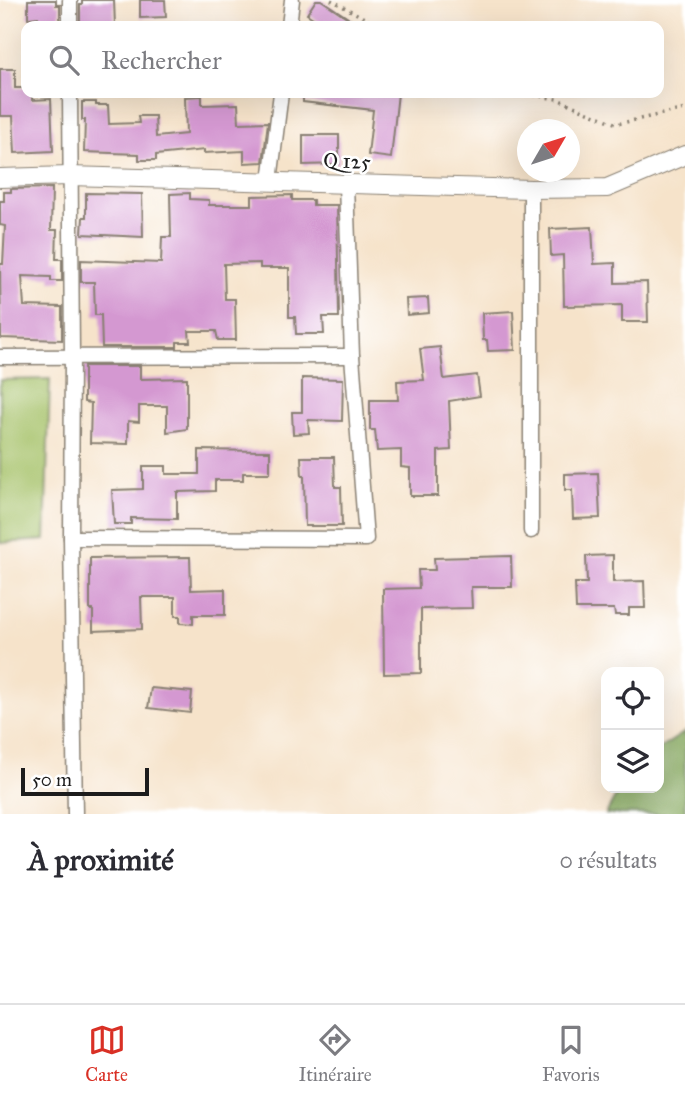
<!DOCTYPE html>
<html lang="fr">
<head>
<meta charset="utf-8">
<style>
  body { margin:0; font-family:"IM FELL Great Primer",serif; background:#f7f7f7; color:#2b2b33 }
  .controls { position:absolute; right:21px; bottom:21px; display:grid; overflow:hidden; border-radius:14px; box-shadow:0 7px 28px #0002 }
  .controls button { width:63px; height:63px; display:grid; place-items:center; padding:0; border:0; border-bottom:2px solid #e1e1e2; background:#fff; color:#2b2b33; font:35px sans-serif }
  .compass { position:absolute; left:517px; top:119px; width:63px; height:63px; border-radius:50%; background:#fff; box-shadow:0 7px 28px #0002; rotate:51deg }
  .scale { position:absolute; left:21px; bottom:18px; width:128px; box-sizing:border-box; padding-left:7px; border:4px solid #1c1c1c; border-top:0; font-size:19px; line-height:24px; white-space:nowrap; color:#1c1c1c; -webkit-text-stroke:5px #fff; paint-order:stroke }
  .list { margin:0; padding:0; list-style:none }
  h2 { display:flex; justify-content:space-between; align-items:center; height:91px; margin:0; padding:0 28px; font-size:30px }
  h2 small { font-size:23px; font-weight:400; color:#7c7c81 }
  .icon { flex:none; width:38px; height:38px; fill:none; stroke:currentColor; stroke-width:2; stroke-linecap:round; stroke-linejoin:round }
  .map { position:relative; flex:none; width:685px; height:814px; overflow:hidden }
  .search { position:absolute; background:#fff; box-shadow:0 7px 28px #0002; left:21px; right:21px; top:21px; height:77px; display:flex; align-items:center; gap:18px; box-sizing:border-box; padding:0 24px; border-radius:14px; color:#7c7c81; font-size:26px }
  .sheet { height:189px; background:#fff }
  nav { display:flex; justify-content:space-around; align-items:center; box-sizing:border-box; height:98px; border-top:2px solid #e1e1e2; background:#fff; font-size:19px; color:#7c7c81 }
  nav a { display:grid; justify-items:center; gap:4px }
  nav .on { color:#d93025 }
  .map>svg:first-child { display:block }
  .green { fill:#a5c167; stroke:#606e42; stroke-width:2 }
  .forest { fill:#84a75c; stroke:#50623c; stroke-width:2 }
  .building { fill:#d498d1 }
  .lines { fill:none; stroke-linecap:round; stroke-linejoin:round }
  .minor-casing { stroke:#898073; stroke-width:17 }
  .tertiary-casing { stroke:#898073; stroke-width:20 }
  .path { stroke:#898073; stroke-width:3.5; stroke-dasharray:2 5; stroke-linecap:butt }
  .minor { stroke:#fff; stroke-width:14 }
  .tertiary { stroke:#fff; stroke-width:18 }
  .labels { text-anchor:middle; stroke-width:5; stroke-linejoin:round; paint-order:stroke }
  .street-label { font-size:21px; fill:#1c1c1c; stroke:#fff }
</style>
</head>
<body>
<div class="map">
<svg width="685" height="814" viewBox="0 0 685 814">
  <rect width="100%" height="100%" fill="#fff"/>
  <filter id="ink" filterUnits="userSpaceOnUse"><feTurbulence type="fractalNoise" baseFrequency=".0143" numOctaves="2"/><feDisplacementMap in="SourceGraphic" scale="14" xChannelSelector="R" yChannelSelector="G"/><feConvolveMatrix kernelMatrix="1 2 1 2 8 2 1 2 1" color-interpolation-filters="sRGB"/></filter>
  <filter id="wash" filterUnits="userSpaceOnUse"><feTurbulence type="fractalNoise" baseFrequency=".00686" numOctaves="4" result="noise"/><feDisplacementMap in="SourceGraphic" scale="28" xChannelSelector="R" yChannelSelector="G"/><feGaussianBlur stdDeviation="1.57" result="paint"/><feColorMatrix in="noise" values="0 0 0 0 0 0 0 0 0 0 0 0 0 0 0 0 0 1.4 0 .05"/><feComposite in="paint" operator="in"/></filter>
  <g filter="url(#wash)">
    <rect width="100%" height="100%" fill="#f6e3ca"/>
    <!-- green -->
    <path class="green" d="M50,379L45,540L0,543V380Z"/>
    <!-- forest -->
    <path class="forest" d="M685,732V814H606L620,788H659V749Z"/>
    <g id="blocks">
      <!-- building -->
      <g class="building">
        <path d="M28,0H56V5H60V26H40L38,17L28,18Z"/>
        <path d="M82,0H114L115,26H80V5H82Z"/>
        <path d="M140,0H165L166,17L140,18Z"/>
        <path d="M316,0H321L360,26H325L307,14Z"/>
        <path d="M0,69H15V88H26V93H32V100L51,99L53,151L15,153L13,116H0Z"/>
        <path d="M303,93H398L391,158L368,155L373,110L303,102Z"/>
        <path d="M202,96V105L238,104L239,123L268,122L263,162L244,163V151L204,153V150L156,155V160H139V154L84,152L85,120H82V102H96V105H108L109,124L139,123L138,116H155L156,137L186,134L185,97Z"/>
        <path d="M303,135H339V164L303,165Z"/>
        <path d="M52,188L51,230H57L56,259H62V281H51V277L22,276L24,306L62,307V340L1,338L0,264H3L5,226L0,225V201H4V192H11V189Z"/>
        <path d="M86,193L142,194L143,237L82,234L83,217H86Z"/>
        <path d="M190,193V199L209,200V205H252V196L292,195V200H313V205H337L339,317H323L324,334H296L295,317H289V268H260V263L224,264L225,299H235L236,340H218L216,331H189L190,342H177V347H102L101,315H95L94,282H81V260L161,263L162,237H171L170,194Z"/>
        <path d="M592,227L594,264L615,263V283L647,282L648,322H622V305L564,306L563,255L551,256L550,229Z"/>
        <path d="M428,298L429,313L407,315L406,299Z"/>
        <path d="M513,311L515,350L488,351L487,340H483L482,313Z"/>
        <path d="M440,347L444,379L477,375L480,396L449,401L451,450L438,451V496H410V468L401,467V450L377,451L375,430H370V400H398L397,381L424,380L420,349Z"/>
        <path d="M84,366H140V379L187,378V429L167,432V406H139V422L128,421V444L90,443L91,403L84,402Z"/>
        <path d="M302,378L343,379L342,421L308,420L309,433L293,434L292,412H302Z"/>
        <path d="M199,450L270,451V473H243V480H215V491L177,492V519L131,518V524H114L112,490L143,489V466H166V474H199Z"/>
        <path d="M301,457H334L335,487H341L342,526H305L304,476H302Z"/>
        <path d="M598,473L600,518L573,519L572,490H565V474Z"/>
        <path d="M613,555V582L644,581L645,608H629V615H615L614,609H576L575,583H587L586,556Z"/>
        <path d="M511,556L512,587H471L472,608L421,609V673L384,674L383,589L419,588L418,570H435L434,558Z"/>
        <path d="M190,557L191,590L225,589V615H193V624L180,623V616H175V597H141L142,629L93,631V610H90V558Z"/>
        <path d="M151,688L192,692L190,713L148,708Z"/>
      </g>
    </g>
  </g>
  <g filter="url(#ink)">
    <use href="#blocks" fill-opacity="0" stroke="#898073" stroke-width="2"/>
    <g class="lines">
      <!-- minor casing -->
      <g class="minor-casing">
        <g id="minor">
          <path d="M70,26V0"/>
          <path d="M289,26L292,0"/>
          <path d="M70,93L72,355L71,538L75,814"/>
          <path d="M270,181L281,93"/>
          <path d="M531,189V531"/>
          <path d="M0,357L352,356"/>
          <path d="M71,538L366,539L352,356L346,184"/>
        </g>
      </g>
      <!-- tertiary casing -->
      <g class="tertiary-casing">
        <path id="tertiary" d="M0,178L69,176L531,189L607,188L685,155"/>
      </g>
      <!-- path -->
      <g class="path">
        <path d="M331,0L379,26"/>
        <path d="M520,93L557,99L617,124L685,109"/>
      </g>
      <!-- minor -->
      <use href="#minor" class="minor"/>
      <!-- tertiary -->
      <use href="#tertiary" class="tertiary"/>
    </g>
  </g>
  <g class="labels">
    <!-- street labels -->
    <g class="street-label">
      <text transform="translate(347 161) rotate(2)" y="7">Q 125</text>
    </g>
  </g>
</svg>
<div class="controls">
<button><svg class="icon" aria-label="locate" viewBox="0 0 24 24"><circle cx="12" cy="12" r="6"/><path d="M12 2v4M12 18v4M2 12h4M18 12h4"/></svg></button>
<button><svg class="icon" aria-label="layers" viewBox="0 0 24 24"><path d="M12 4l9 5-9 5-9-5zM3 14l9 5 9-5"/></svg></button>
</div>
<svg class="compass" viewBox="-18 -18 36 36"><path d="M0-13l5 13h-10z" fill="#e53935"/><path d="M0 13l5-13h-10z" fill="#7c7c81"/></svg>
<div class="scale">50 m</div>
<div class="search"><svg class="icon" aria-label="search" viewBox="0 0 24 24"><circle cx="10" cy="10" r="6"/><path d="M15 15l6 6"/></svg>Rechercher</div>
</div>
<section class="sheet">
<h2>À proximité<small>0 résultats</small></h2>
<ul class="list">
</ul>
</section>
<nav>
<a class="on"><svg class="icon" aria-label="map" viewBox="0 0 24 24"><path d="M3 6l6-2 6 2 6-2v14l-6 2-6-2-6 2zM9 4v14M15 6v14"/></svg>Carte</a>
<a><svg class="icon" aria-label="directions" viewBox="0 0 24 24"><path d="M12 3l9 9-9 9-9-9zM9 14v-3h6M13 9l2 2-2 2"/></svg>Itinéraire</a>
<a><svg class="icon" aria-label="saved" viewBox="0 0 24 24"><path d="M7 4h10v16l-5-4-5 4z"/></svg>Favoris</a>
</nav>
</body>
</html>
